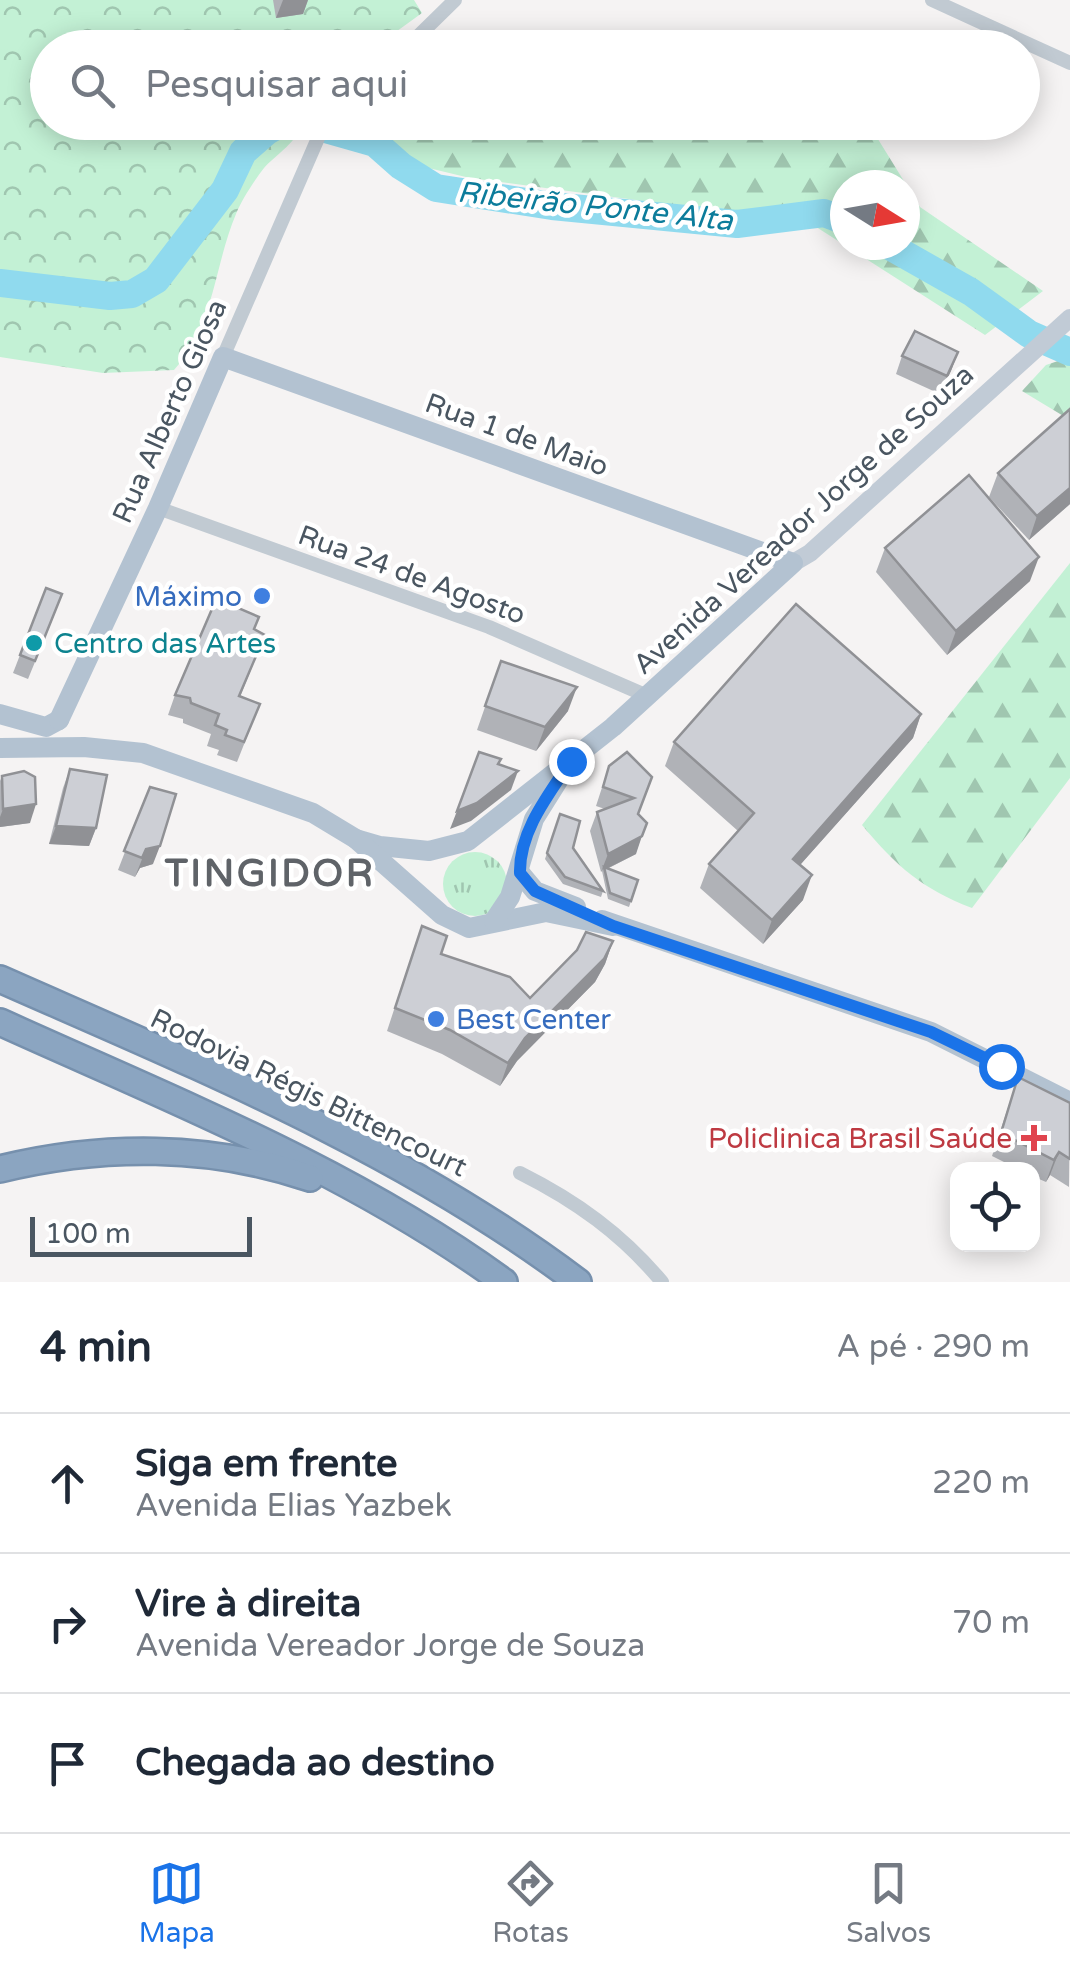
<!DOCTYPE html>
<html lang="pt">
<head>
<meta charset="utf-8">
<style>
  body { margin:0; font-family:"Varela Round",sans-serif; background:#f6f6f7; color:#1f2937 }
  .controls { position:absolute; right:30px; bottom:30px; display:grid; overflow:hidden; border-radius:20px; box-shadow:0 5px 25px #0003 }
  .controls button { width:90px; height:90px; display:grid; place-items:center; padding:0; border:0; border-bottom:2px solid #e0e1e3; background:#fff; color:#1f2937; font:50px sans-serif }
  .compass { position:absolute; left:830px; top:170px; width:90px; height:90px; border-radius:50%; background:#fff; box-shadow:0 5px 25px #0003; rotate:101deg }
  .scale { position:absolute; left:30px; bottom:25px; width:222px; box-sizing:border-box; padding-left:10px; border:5px solid #4a5661; border-top:0; font-size:28px; line-height:35px; white-space:nowrap; color:#4a5661; -webkit-text-stroke:8px #fff; paint-order:stroke }
  .stop { position:absolute; width:30px; height:30px; margin:-22px; border:8px solid #1a73e8; border-radius:50%; background:#fff }
  .stop.end { background:#1a73e8; border-color:#fff; box-shadow:0 2px 10px #0008 }
  .list { margin:0; padding:0; list-style:none }
  h2 { display:flex; justify-content:space-between; align-items:center; height:130px; margin:0; padding:0 40px; font-size:42px }
  h2 small { font-size:32px; font-weight:400; color:#747a83 }
  .list li { display:grid; grid-template-columns:65px 1fr auto; gap:30px; align-items:center; box-sizing:border-box; height:140px; padding:0 40px; border-top:2px solid #e0e1e3 }
  .list b { display:block; font-size:38px; white-space:nowrap }
  .list p { margin:0; font-size:32px; white-space:nowrap; color:#747a83 }
  .list em { font-size:32px; font-style:normal; color:#747a83 }
  .icon { flex:none; width:55px; height:55px; fill:none; stroke:currentColor; stroke-width:2; stroke-linecap:round; stroke-linejoin:round }
  .map { position:relative; flex:none; width:1070px; height:1282px; overflow:hidden }
  .search { position:absolute; background:#fff; box-shadow:0 5px 25px #0003; left:30px; right:30px; top:30px; height:110px; display:flex; align-items:center; gap:25px; box-sizing:border-box; padding:0 35px; border-radius:55px; color:#747a83; font-size:38px }
  .sheet { height:550px; background:#fff }
  nav { display:flex; justify-content:space-around; align-items:center; box-sizing:border-box; height:140px; border-top:2px solid #e0e1e3; background:#fff; font-size:28px; color:#747a83 }
  nav a { display:grid; justify-items:center; gap:5px }
  nav .on { color:#1a73e8 }
  .map>svg:first-child { display:block }
  .grass { fill:url(#grass-tufts) }
  .forest { fill:url(#forest-firs); fill-rule:evenodd }
  .park { fill:url(#park-crowns) }
  .pitch { fill:#c3f1d5 }
  .lines { fill:none; stroke-linecap:round; stroke-linejoin:round }
  .river { stroke:#90daee; stroke-width:28 }
  .motorway-casing { stroke:#7690ad; stroke-width:30 }
  .minor { stroke:#c1cad2; stroke-width:14 }
  .secondary { stroke:#c1cbd6; stroke-width:18 }
  .primary { stroke:#b3c2d1; stroke-width:20 }
  .motorway { stroke:#8ba5c1; stroke-width:25 }
  .wall { fill:#b0b2b7 }
  .shaded-wall { fill:#909195 }
  .building { fill:#cdcfd5; stroke:#909195; stroke-width:2.5 }
  .route { stroke:#1a73e8; stroke-width:12 }
  .shop-dot { fill:#3f7fe0; stroke:#fff; stroke-width:4 }
  .culture-dot { fill:#0f9aa8; stroke:#fff; stroke-width:4 }
  .health-dot { fill:#e0444e; stroke:#fff; stroke-width:4 }
  .labels { text-anchor:middle; stroke-width:9; stroke-linejoin:round; paint-order:stroke }
  .street-label { font-size:28px; fill:#4a5661; stroke:#fff }
  .shop-label { font-size:28px; fill:#366cbe; stroke:#fff; text-anchor:end }
  .culture-label { font-size:28px; fill:#0d838f; stroke:#fff; text-anchor:start }
  .health-label { font-size:28px; fill:#be3a42; stroke:#fff; text-anchor:end }
  .water-label { font-size:30px; font-style:italic; fill:#0c7c9b; stroke:#fff }
  .district-label { font-size:38px; font-weight:bold; letter-spacing:2.5px; fill:#5f6368; stroke:#fff }
</style>
</head>
<body>
<div class="map">
<svg width="1070" height="1282" viewBox="0 0 1070 1282">
  <defs>
    <pattern id="grass-tufts" width="24" height="20" patternUnits="userSpaceOnUse" patternTransform="scale(2.5)"><rect width="24" height="20" fill="#c3f1d5"/><path d="M3 7l-1-3M5 7V3M7 7l1-3M15 17l-1-3M17 17v-4M19 17l1-3" fill="none" stroke="#a0c6b0"/></pattern>
    <pattern id="forest-firs" width="22" height="20" patternUnits="userSpaceOnUse" patternTransform="scale(2.5)"><rect width="22" height="20" fill="#c3f1d5"/><path d="M5 1l3.5 6h-7zM16 11l3.5 6h-7z" fill="#a0c6b0"/></pattern>
    <pattern id="park-crowns" width="20" height="18" patternUnits="userSpaceOnUse" patternTransform="scale(2.5)"><rect width="20" height="18" fill="#c3f1d5"/><path d="M2 6a3 3 0 1 1 6 0M12 15a3 3 0 1 1 6 0" fill="none" stroke="#a0c6b0"/></pattern>
  </defs>
  <rect width="100%" height="100%" fill="#f5f3f3"/>
  <!-- grass -->
  <circle class="grass" cx="475" cy="884" r="32"/>
  <!-- forest -->
  <g class="forest">
    <path d="M393,123H868L920,207L1043,291L985,335L810,223L470,178L416,165L387,138ZM905,185V245H845V185Z"/>
    <path d="M1070,357V420L1022,391L1046,365Z"/>
    <path d="M1070,563V778L972,908C922,889 896,866 862,825Z"/>
  </g>
  <!-- park -->
  <path class="park" d="M0,0H414L422,13L375,47L48,48V122L303,123C295,144 279,152 264,168C254,181 242,199 236,214C214,266 214,327 174,370L103,373L0,357Z"/>
  <!-- pitch -->
  <path class="pitch" d="M0,16H20L23,49L0,50Z"/>
  <g class="lines">
    <!-- river -->
    <g class="river">
      <path d="M301,122L375,143L401,166L436,188L552,206L737,224L824,213L845,221"/>
      <path d="M888,245L971,292L1029,334L1070,352"/>
      <path d="M0,283L110,296L132,294L156,280L225,190L243,152L267,131L283,122"/>
    </g>
    <!-- motorway casing -->
    <g class="motorway-casing">
      <g id="motorway">
        <path d="M0,979C199,1067 403,1150 578,1282"/>
        <path d="M0,1022C172,1100 350,1170 504,1282"/>
        <path d="M0,1169C102,1144 210,1144 310,1178"/>
      </g>
    </g>
    <!-- minor -->
    <g class="minor">
      <path d="M932,0L1070,63"/>
      <path d="M406,48L455,0"/>
      <path d="M223,357L325,122"/>
      <path d="M158,508L489,627L645,695"/>
      <path d="M520,1173C576,1201 622,1234 662,1282"/>
    </g>
    <!-- secondary -->
    <path class="secondary" d="M793,563L810,553L1070,318"/>
    <!-- primary -->
    <g class="primary">
      <path d="M0,714L46,727L59,720"/>
      <path d="M59,720L158,508L223,357L793,563L613,727L468,841L429,851L380,846L356,839"/>
      <path d="M0,748L84,747L143,753L313,813L356,839L442,915L469,928L546,912L613,926"/>
      <path d="M520,873L535,891L576,907"/>
      <path d="M602,920L931,1032L1070,1102"/>
      <path d="M494,921L510,897L534,819L561,776"/>
    </g>
    <!-- motorway -->
    <use href="#motorway" class="motorway"/>
  </g>
  <!-- wall -->
  <g class="wall">
    <path d="M273,0H308L303,14L276,18Z"/>
    <path d="M958,352L940,394L896,374L902,356Z"/>
    <path d="M1070,409V504L1029,540L989,497L998,473Z"/>
    <path d="M885,548L1030,581L947,655L876,572Z"/>
    <path d="M55,613L28,679L13,673L20,655Z"/>
    <path d="M254,629L265,635L240,697L260,704L237,762L217,755L219,750L207,746L211,734L183,723V719L168,715L175,695Z"/>
    <path d="M501,661L568,711L536,751L477,730Z"/>
    <path d="M921,714L913,738L800,865L803,900L763,944L700,888L709,864L738,831L665,766L674,742Z"/>
    <path d="M627,752L638,814L636,854L607,869L638,880L629,907L608,899L602,871L601,872L590,831L597,812L605,809L596,806L609,766Z"/>
    <path d="M70,769L96,828L89,846L49,844L63,788Z"/>
    <path d="M2,776L30,823L0,827V781Z"/>
    <path d="M150,787L153,864L140,868L135,877L118,870Z"/>
    <path d="M560,814L573,848L603,891L601,897L563,884L545,859Z"/>
    <path d="M613,941L605,964L595,982L517,1061L500,1086L442,1054L387,1031L414,949L441,954L530,998Z"/>
    <path d="M1018,1077L1070,1103L1069,1187L1050,1175L1046,1182L1032,1176V1170H1020L992,1156Z"/>
  </g>
  <!-- shaded-wall -->
  <g class="shaded-wall">
    <path d="M283,0H308L303,14L276,18Z"/>
    <path d="M958,352L951,371L940,394L947,376Z"/>
    <path d="M1070,488V504L1029,540L1037,516Z"/>
    <path d="M1039,557L1030,581L947,655L956,631Z"/>
    <path d="M577,687L568,711L536,751L545,727Z"/>
    <path d="M921,714L913,738L784,883L793,859Z"/>
    <path d="M518,771L511,790L471,821L450,829L457,811Z"/>
    <path d="M36,804L30,823L0,827V817L3,809Z"/>
    <path d="M56,826L96,828L89,846L49,844Z"/>
    <path d="M642,836L636,854L604,870V867L601,872L608,854Z"/>
    <path d="M160,846L153,864L140,868L135,877L146,849Z"/>
    <path d="M812,875L803,900L763,944L772,920Z"/>
    <path d="M613,941L605,964L595,982L517,1061L500,1086L508,1063L525,1038Z"/>
    <path d="M1059,1152L1050,1175L1046,1182L1054,1160Z"/>
  </g>
  <!-- building -->
  <g class="building">
    <path d="M915,331L958,352L947,376L902,356Z"/>
    <path d="M1070,409V488L1037,516L998,473Z"/>
    <path d="M969,475L1039,557L956,631L885,548Z"/>
    <path d="M46,588L62,594L35,661L20,655Z"/>
    <path d="M218,595L231,605L259,617L254,629L265,635L239,696L260,704L244,742L225,735L227,730L215,725L219,714L191,703L190,698L175,695Z"/>
    <path d="M796,604L921,714L793,859L812,875L772,920L709,864L754,813L674,742Z"/>
    <path d="M501,661L577,687L545,727L485,706Z"/>
    <path d="M479,752L501,759L498,764L518,771L477,803L457,811Z"/>
    <path d="M627,752L652,777L638,814L647,823L642,836L608,854L597,812L634,798L603,787L609,766Z"/>
    <path d="M70,769L107,775L96,828L56,826Z"/>
    <path d="M24,771L35,777L36,804L3,809L2,776Z"/>
    <path d="M150,787L176,794L160,846L146,849L142,858L124,851Z"/>
    <path d="M560,814L580,821L573,848L603,891L565,877L547,853Z"/>
    <path d="M604,867L638,880L631,901L610,893Z"/>
    <path d="M422,926L447,936L441,954L510,977L530,998L577,950L586,932L613,941L604,959L525,1038L508,1063L450,1030L395,1008Z"/>
    <path d="M1018,1077L1070,1103V1159L1059,1152L1054,1160L1001,1133Z"/>
  </g>
  <g class="lines">
    <!-- route -->
    <path class="route" d="M571,761C549,794 519,831 520,873L535,891L613,926L931,1032L1001,1066"/>
  </g>
  <!-- markers -->
  <g class="shop-dot">
    <circle cx="262" cy="596" r="10"/>
    <circle cx="436" cy="1019" r="10"/>
  </g>
  <circle class="culture-dot" cx="34" cy="643" r="10"/>
  <path class="health-dot" d="M1029 1123h10v10h10v10h-10v10h-10v-10h-10v-10h10z"/>
  <g class="labels">
    <!-- street labels -->
    <g class="street-label">
      <text transform="translate(169 411) rotate(-66)" y="10">Rua Alberto Giosa</text>
      <text transform="translate(517 434) rotate(20)" y="10">Rua 1 de Maio</text>
      <text transform="translate(803 519) rotate(-42)" y="10">Avenida Vereador Jorge de Souza</text>
      <text transform="translate(412 574) rotate(20)" y="10">Rua 24 de Agosto</text>
      <text transform="translate(309 1092) rotate(26)" y="10">Rodovia Régis Bittencourt</text>
    </g>
    <!-- shop labels -->
    <g class="shop-label">
      <text x="242" y="606">Máximo</text>
      <text x="456" y="1029" text-anchor="start">Best Center</text>
    </g>
    <!-- culture labels -->
    <g class="culture-label">
      <text x="54" y="653">Centro das Artes</text>
    </g>
    <!-- health labels -->
    <g class="health-label">
      <text x="1012" y="1148">Policlinica Brasil Saúde</text>
    </g>
    <!-- water labels -->
    <g class="water-label">
      <text transform="translate(595 206) rotate(6)" y="10">Ribeirão Ponte Alta</text>
    </g>
    <!-- district labels -->
    <g class="district-label">
      <text x="270" y="886">TINGIDOR</text>
    </g>
  </g>
</svg>
<div class="controls">
<button><svg class="icon" aria-label="locate" viewBox="0 0 24 24"><circle cx="12" cy="12" r="6"/><path d="M12 2v4M12 18v4M2 12h4M18 12h4"/></svg></button>
</div>
<svg class="compass" viewBox="-18 -18 36 36"><path d="M0-13l5 13h-10z" fill="#e53935"/><path d="M0 13l5-13h-10z" fill="#747a83"/></svg>
<div class="scale">100 m</div>
<div class="stop" style="left:1001px;top:1066px"></div>
<div class="stop end" style="left:571px;top:761px"></div>
<div class="search"><svg class="icon" aria-label="search" viewBox="0 0 24 24"><circle cx="10" cy="10" r="6"/><path d="M15 15l6 6"/></svg>Pesquisar aqui</div>
</div>
<section class="sheet">
<h2>4 min<small>A pé · 290 m</small></h2>
<ul class="list">
<li><svg class="icon" aria-label="ahead" viewBox="0 0 24 24"><path d="M12 20V5M6 11l6-6 6 6"/></svg><div><b>Siga em frente</b><p>Avenida Elias Yazbek</p></div><em>220 m</em></li>
<li><svg class="icon" aria-label="right" viewBox="0 0 24 24"><path d="M7 20v-9h11M14 6l5 5-5 5"/></svg><div><b>Vire à direita</b><p>Avenida Vereador Jorge de Souza</p></div><em>70 m</em></li>
<li><svg class="icon" aria-label="arrive" viewBox="0 0 24 24"><path d="M6 21V4h12l-3 4 3 4H6"/></svg><div><b>Chegada ao destino</b></div></li>
</ul>
</section>
<nav>
<a class="on"><svg class="icon" aria-label="map" viewBox="0 0 24 24"><path d="M3 6l6-2 6 2 6-2v14l-6 2-6-2-6 2zM9 4v14M15 6v14"/></svg>Mapa</a>
<a><svg class="icon" aria-label="directions" viewBox="0 0 24 24"><path d="M12 3l9 9-9 9-9-9zM9 14v-3h6M13 9l2 2-2 2"/></svg>Rotas</a>
<a><svg class="icon" aria-label="saved" viewBox="0 0 24 24"><path d="M7 4h10v16l-5-4-5 4z"/></svg>Salvos</a>
</nav>
</body>
</html>
